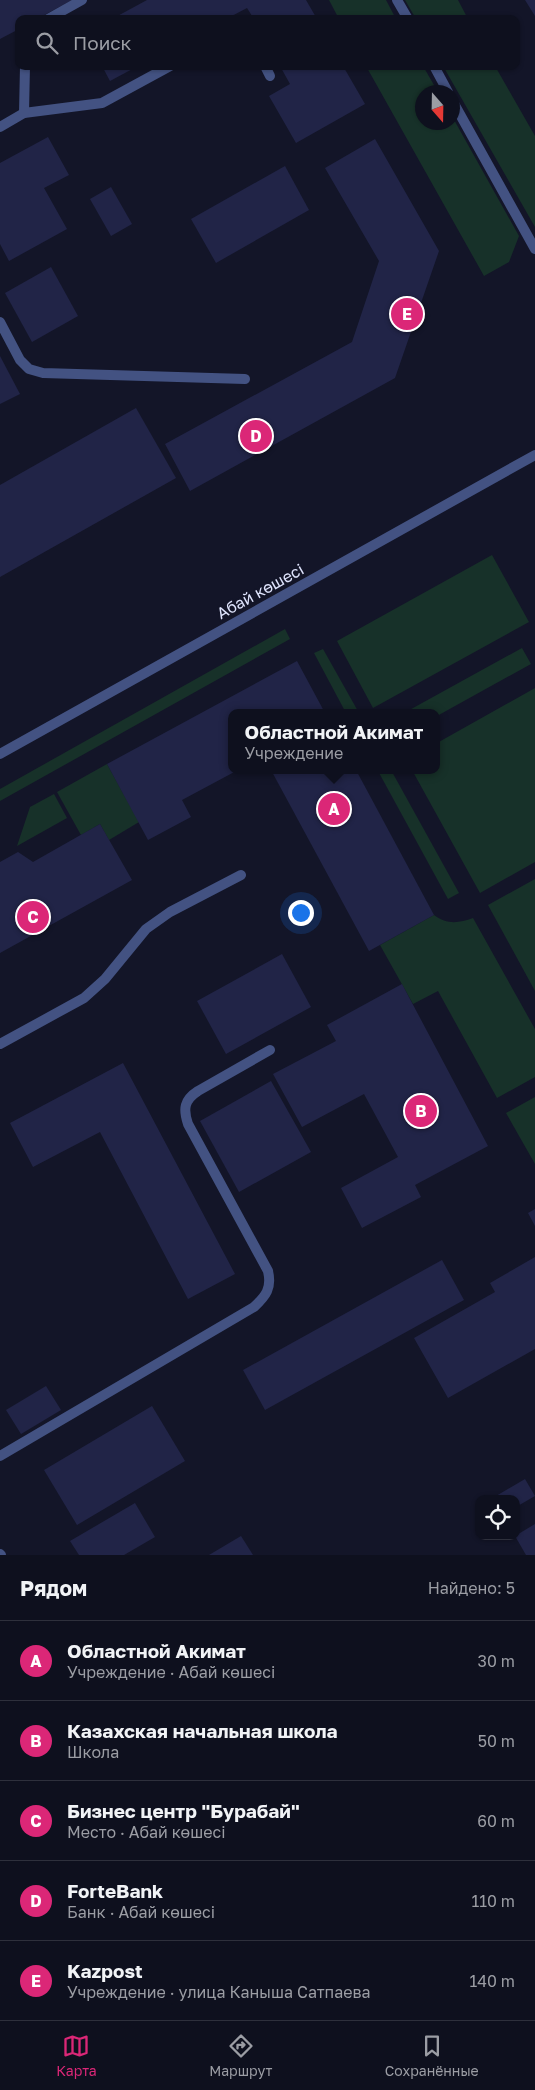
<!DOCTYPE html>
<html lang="ru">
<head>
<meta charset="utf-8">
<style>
  body { margin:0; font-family:"Golos Text",sans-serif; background:#1c1e2b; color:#f1f3f6 }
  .controls { position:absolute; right:15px; bottom:15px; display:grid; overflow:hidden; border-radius:10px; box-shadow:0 1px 4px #0004 }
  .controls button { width:45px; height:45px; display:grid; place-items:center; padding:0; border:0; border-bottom:1px solid #2e303c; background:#0e101e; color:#f1f3f6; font:25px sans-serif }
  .compass { position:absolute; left:415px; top:85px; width:45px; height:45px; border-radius:50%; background:#0e101e; box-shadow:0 1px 4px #0004; rotate:160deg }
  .you { position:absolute; left:300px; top:912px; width:18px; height:18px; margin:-12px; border:4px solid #fff; border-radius:50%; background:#1a73e8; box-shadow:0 0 0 8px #1a73e833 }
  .badge { display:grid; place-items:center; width:32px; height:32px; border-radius:50%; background:#db2777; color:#fff; font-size:16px; font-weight:700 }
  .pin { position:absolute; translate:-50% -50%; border:2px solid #fff; box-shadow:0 1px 5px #0006 }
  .popup { position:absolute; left:228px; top:709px; width:212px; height:65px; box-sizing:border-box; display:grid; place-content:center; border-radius:10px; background:#0e101e; filter:drop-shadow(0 1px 4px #0005); font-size:16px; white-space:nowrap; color:#9b9da4 }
  .popup b { font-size:19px; color:#f1f3f6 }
  .popup::after { content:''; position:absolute; left:50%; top:100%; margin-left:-10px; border:10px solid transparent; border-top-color:#0e101e }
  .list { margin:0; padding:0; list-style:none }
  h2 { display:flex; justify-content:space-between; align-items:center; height:65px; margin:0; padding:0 20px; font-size:21px }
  h2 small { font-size:16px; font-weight:400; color:#9b9da4 }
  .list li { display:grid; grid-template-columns:32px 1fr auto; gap:15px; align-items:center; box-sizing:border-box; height:80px; padding:0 20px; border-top:1px solid #2e303c }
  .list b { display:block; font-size:19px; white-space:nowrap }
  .list p { margin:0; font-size:16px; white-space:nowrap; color:#9b9da4 }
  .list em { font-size:16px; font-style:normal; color:#9b9da4 }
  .icon { flex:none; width:28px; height:28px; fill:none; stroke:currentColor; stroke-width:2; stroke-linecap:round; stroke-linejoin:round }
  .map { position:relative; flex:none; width:535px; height:1555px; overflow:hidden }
  .search { position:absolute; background:#0e101e; box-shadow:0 1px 4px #0004; left:15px; right:15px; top:15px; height:55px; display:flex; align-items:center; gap:12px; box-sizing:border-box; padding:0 18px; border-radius:10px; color:#9b9da4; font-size:19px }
  .sheet { height:465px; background:#0e101e }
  nav { display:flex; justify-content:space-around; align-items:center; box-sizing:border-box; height:70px; border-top:1px solid #2e303c; background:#0e101e; font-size:14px; color:#9b9da4 }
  nav a { display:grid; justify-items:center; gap:2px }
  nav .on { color:#db2777 }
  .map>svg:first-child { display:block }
  .green { fill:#173129 }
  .building { fill:#212447 }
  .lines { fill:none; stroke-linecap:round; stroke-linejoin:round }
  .service { stroke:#435282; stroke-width:10 }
  .pedestrian { stroke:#435282; stroke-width:10 }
  .minor { stroke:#435282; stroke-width:10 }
  .tertiary { stroke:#435282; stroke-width:10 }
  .labels { text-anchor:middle; stroke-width:4; stroke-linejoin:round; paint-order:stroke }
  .street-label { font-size:16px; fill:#dee3fc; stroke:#131528 }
</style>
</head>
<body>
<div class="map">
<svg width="535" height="1555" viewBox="0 0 535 1555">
  <rect width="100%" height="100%" fill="#131528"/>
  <!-- green -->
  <g class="green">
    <path d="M329,0H386L396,19H339Z"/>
    <path d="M405,0H458L468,19H416Z"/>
    <path d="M366,66H423L438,92H422V122H452L453,118L519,236L509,262L484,276Z"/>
    <path d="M443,66H495L535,136V227Z"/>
    <path d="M492,555L529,622L373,708L337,641Z"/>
    <path d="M285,629L290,639L0,801V789Z"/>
    <path d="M522,648L531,664L437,716L436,713H404Z"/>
    <path d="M323,649L359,713H346L314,653Z"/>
    <path d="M535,688V862L480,893L412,770H436L437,743Z"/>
    <path d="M107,764L139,822L109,840L100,824L81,835L57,792Z"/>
    <path d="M391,770L459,893L448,899L378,771Z"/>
    <path d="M54,794L67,818L17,846L30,807Z"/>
    <path d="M535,879V991L488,905Z"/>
    <path d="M434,915C447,925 459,923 473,918L535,1029V1077L497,1098L438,991L413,1004L380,945Z"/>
    <path d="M535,1097V1164L506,1113Z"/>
  </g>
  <!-- building -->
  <g class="building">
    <path d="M0,0H72L37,19H19V29L0,39Z"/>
    <path d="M147,0H306L317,19H254L247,8L226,19H112Z"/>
    <path d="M525,0H535V16Z"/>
    <path d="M102,66H138L110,81Z"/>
    <path d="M280,66H343L365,104L296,143L269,96L290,84Z"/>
    <path d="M48,137L69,175L44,188L67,229L9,261L0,244V163Z"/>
    <path d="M375,139L439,251L395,378L190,491L165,444L352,342L379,261L325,168Z"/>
    <path d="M285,166L309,210L216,263L191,219Z"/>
    <path d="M111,187L132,224L111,236L90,199Z"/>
    <path d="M51,267L78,316L32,342L5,293Z"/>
    <path d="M0,356L20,394L0,404Z"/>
    <path d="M136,408L176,478L0,577V485Z"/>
    <path d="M297,661L325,713H232V770H238L182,800L191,817L148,840L107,764Z"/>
    <path d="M271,770H356L434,915L369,951Z"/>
    <path d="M100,824L132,880L0,953V862L18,852L33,862Z"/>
    <path d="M282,954L311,1007L226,1054L197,1001Z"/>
    <path d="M402,984L488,1146L415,1185L421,1197L362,1228L341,1188L398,1157L364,1094L302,1127L273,1074L336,1041L327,1025Z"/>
    <path d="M123,1063L235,1274L188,1299L100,1132L33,1167L10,1123Z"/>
    <path d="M271,1081L311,1152L239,1192L200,1121Z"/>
    <path d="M535,1209V1226L528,1213Z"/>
    <path d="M535,1257V1349L448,1398L414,1338L495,1292L490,1283Z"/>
    <path d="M442,1260L464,1300L265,1410L243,1370Z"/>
    <path d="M46,1386L61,1410L21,1434L6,1410Z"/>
    <path d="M152,1406L185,1461L77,1525L44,1470Z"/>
    <path d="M525,1479L535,1496L516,1507V1499H491Z"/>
    <path d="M135,1503L155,1537L124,1555H79L70,1541Z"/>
    <path d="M535,1524V1555H526L515,1536Z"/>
    <path d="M241,1536L253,1555H209Z"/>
  </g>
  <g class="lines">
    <!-- service -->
    <g class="service">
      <path d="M265,66L270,76"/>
      <path d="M24,113L102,103L170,66"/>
      <path d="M0,322L20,360L29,369L43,373L245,379"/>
      <path d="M0,1044L84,998L105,979L146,929L170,912L241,875"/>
      <path d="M0,1456L254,1307C266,1296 272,1288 268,1271L188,1124C183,1109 184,1100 198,1091L270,1050"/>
    </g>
    <!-- pedestrian -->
    <g class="pedestrian">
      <path d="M397,0L408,19"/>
      <path d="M434,66L448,92"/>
      <path d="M452,100L535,249"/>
    </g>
    <!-- minor -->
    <g class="minor">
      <path d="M48,19L82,0"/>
      <path d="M0,127L24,113L25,66"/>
      <path d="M0,1554L1,1555"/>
    </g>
    <!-- tertiary -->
    <path class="tertiary" d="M0,754L535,455"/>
  </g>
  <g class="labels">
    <!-- street labels -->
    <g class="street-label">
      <text transform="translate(260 591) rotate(-29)" y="6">Абай көшесі</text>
    </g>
  </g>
</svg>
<div class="controls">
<button><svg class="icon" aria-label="locate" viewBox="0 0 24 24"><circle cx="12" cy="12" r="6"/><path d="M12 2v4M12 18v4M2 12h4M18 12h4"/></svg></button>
</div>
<svg class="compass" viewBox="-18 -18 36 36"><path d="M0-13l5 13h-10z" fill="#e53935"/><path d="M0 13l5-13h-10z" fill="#9b9da4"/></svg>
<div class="you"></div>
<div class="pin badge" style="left:334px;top:809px">A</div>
<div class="popup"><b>Областной Акимат</b>Учреждение</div>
<div class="pin badge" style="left:421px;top:1111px">B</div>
<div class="pin badge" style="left:33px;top:917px">C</div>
<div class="pin badge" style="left:256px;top:436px">D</div>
<div class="pin badge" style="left:407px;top:314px">E</div>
<div class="search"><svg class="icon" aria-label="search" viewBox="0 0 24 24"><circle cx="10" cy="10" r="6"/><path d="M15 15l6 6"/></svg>Поиск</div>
</div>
<section class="sheet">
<h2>Рядом<small>Найдено: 5</small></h2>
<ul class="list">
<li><span class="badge">A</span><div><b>Областной Акимат</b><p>Учреждение · Абай көшесі</p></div><em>30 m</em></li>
<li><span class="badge">B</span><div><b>Казахская начальная школа</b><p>Школа</p></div><em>50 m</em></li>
<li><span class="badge">C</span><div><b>Бизнес центр &quot;Бурабай&quot;</b><p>Место · Абай көшесі</p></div><em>60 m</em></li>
<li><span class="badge">D</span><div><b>ForteBank</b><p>Банк · Абай көшесі</p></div><em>110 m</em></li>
<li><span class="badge">E</span><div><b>Kazpost</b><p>Учреждение · улица Каныша Сатпаева</p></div><em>140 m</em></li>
</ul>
</section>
<nav>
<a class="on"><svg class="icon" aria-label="map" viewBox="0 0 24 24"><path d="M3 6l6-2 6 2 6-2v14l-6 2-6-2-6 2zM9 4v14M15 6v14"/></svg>Карта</a>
<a><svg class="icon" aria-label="directions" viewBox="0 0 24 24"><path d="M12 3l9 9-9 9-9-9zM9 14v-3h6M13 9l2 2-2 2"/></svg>Маршрут</a>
<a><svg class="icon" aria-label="saved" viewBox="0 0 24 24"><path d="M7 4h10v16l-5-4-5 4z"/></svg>Сохранённые</a>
</nav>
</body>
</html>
